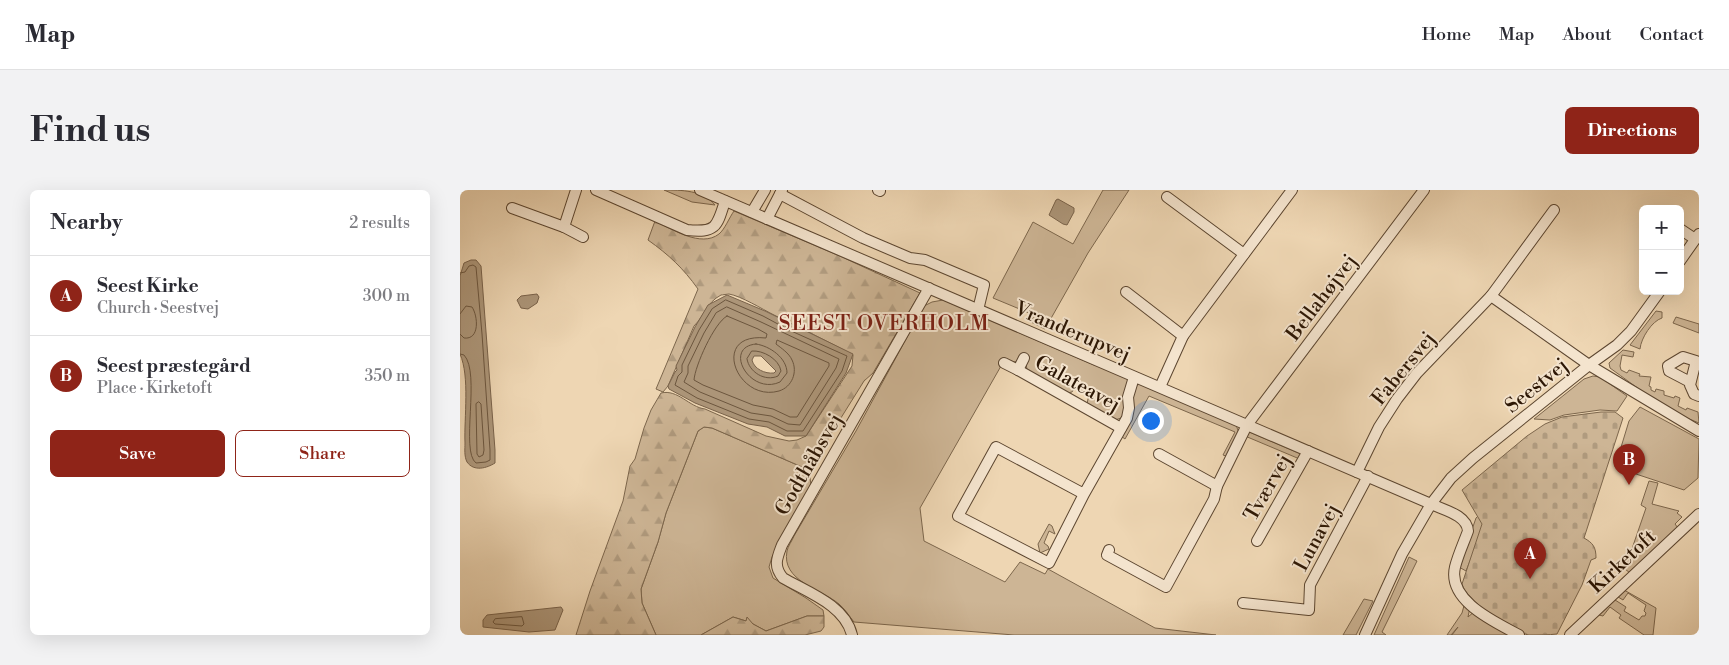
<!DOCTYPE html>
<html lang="en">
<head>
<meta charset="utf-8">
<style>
  body { margin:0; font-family:"Libre Bodoni",serif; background:#f2f2f3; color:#2b2b33 }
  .controls { position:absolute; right:15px; top:15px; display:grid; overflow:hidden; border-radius:8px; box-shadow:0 5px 20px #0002 }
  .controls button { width:45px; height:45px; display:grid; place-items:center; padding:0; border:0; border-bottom:1px solid #e1e1e2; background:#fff; color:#2b2b33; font:25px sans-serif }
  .you { position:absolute; left:690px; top:230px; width:18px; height:18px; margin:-12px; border:4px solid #fff; border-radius:50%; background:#1a73e8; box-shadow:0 0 0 8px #1a73e833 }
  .badge { display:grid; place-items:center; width:32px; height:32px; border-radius:50%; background:#8f2418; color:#fff; font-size:16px; font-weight:700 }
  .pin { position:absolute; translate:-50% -41px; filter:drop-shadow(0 1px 2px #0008) }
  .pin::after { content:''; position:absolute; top:26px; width:18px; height:15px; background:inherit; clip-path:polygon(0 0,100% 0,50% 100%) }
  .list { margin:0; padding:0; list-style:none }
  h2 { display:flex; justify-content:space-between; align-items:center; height:65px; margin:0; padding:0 20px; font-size:21px }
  h2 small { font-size:16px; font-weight:400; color:#7c7c81 }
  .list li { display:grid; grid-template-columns:32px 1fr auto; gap:15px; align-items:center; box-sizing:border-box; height:80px; padding:0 20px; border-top:1px solid #e1e1e2 }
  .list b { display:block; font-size:19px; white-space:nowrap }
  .list p { margin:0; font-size:16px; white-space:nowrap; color:#7c7c81 }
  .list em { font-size:16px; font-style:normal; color:#7c7c81 }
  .actions { display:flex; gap:10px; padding:15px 20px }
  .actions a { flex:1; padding:11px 0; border:1px solid #8f2418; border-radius:8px; text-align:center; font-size:18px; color:#8f2418 }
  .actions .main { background:#8f2418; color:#fff }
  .map { position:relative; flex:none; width:1239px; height:445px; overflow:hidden; border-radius:8px }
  header { display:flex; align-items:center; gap:30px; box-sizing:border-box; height:70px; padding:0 25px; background:#fff; border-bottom:1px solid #e1e1e2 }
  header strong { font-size:24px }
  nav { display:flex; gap:28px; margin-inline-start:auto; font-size:18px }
  .intro { display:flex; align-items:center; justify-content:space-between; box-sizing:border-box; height:120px; padding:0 30px }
  h1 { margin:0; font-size:35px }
  .button { padding:12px 22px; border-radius:8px; background:#8f2418; color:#fff; font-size:18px; font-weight:700 }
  main { display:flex; gap:30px; padding:0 30px }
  aside { flex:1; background:#fff; border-radius:8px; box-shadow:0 5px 20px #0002 }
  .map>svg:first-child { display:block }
  .green { fill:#cdb595; stroke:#7c664c }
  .forest { fill:url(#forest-firs); stroke:#7c664c }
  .cemetery { fill:url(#cemetery-stones); stroke:#7c664c }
  .water { fill:#ac9578; stroke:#79624a; fill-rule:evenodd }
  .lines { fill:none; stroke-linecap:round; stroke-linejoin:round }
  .shore { stroke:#6c563e; stroke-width:1 }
  .minor-casing { stroke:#5c4630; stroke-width:12 }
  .minor { stroke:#f4e4ce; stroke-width:10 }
  .labels { text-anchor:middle; stroke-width:4; stroke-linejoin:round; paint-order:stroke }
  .street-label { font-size:20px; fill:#2c1604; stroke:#f4e4ce }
  .neighbourhood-label { font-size:21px; letter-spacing:1px; fill:#7a1f14; stroke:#f4e4ce }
</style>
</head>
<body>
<header>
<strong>Map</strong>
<nav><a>Home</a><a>Map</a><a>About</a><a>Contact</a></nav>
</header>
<div class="intro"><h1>Find us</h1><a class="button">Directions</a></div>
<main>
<aside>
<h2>Nearby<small>2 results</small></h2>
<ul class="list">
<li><span class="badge">A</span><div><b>Seest Kirke</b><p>Church · Seestvej</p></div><em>300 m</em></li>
<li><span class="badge">B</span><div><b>Seest præstegård</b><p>Place · Kirketoft</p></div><em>350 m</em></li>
</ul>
<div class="actions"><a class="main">Save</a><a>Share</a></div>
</aside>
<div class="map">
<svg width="1239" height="445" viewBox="0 0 1239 445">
  <defs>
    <pattern id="forest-firs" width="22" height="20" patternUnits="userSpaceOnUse" patternTransform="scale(1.25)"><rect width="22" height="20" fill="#cdb595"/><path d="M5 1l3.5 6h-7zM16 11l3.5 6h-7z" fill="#b09b7f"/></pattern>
    <pattern id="cemetery-stones" width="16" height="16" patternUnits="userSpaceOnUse" patternTransform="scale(1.25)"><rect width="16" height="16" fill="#cdb595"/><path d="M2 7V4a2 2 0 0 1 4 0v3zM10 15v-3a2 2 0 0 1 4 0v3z" fill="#b09b7f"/></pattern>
  </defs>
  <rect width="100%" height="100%" fill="#eed6b3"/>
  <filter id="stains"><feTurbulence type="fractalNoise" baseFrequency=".004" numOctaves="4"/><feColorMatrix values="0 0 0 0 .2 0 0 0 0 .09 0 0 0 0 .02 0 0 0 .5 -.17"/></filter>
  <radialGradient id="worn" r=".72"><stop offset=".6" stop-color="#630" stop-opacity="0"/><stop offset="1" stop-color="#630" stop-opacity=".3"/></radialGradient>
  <!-- green -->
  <g class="green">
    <path d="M204,0C221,0 243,0 255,15L232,12Z"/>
    <path d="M643,0H669L628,63L585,139L571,132L574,125L533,108L573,32L613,54Z"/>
    <path d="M483,110L634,175H638L667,187L669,192L665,222L661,228L655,230L627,214L629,204L615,197L612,202L607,203L567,180L566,173L558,171L554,172L545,169L460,318L464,351L545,392L560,372L585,384L588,379L695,438L756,445H554L394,432C389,426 385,419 379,414C361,399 321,391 327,361C328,356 332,351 334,346L396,241L464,116L472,112Z"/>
    <path d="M1196,121L1202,122V128C1192,131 1181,148 1180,159L1170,155Z"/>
    <path d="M1216,127L1239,134V143L1213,133Z"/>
    <path d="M1163,160L1174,162L1173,167L1162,165L1160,176L1161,180L1167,183L1169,180L1180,184L1179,186L1191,187L1189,196L1191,197V200L1195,202L1196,199L1204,201V205L1214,208L1215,206L1220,208L1218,216L1226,220L1227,218L1238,222L1239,233C1206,221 1178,198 1150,178L1149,173Z"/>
    <path d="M1133,186L1140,187L1167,206L1157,221L1140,220L1104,225L1090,230L1074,229L1124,189Z"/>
    <path d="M678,194H681L776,235L779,243L766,266L763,265L775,242L689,206L665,249L661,246L675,198Z"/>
    <path d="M1180,217L1239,249L1238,288L1224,300L1155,277L1169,231Z"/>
    <path d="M244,237L252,238L349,280L351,295L312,367L309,377L313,388L346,408L363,420L364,426H347L306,441L293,434L287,428L286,431L273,427L241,445H196L182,413L181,399L198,352L206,323L238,241Z"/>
    <path d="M789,242L843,265L842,270L785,246Z"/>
    <path d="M1189,291L1198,293L1192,314L1219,321L1217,323L1222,327L1215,334L1218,338L1170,383L1165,379L1186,318L1181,315Z"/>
    <path d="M1030,321L1006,381L999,377L1016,328L1021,323Z"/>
    <path d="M589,334L592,336L595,344L589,341L584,353L588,356L589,359L580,363L578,354Z"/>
    <path d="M949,367L957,371L922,442L926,445H914Z"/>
    <path d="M1164,400L1196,418L1193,445H1184L1159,428L1161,425L1150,417L1143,426L1139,425L1138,420L1152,408L1166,417L1164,421L1179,430L1182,426H1185L1186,423L1184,421L1186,415L1168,403L1163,410L1155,405Z"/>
    <path d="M904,409L913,411L896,445H883Z"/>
    <path d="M1005,412L1010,417L1008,427L1015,421L1053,445H992L998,437L991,445H987L1002,423Z"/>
  </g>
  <!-- forest -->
  <g class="forest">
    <path d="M274,21L382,67L460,103L413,183L404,191L369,247L355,275L349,280L252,238L244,237L238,241L206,323L198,352L181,399L182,413L196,445H116L130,401L163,311L170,276L175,269L184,238L191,220L201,203C218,199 229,217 245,219L306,246L329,251L337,250L346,246L392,176L393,165C367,151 340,138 314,125C302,119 281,106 269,104C268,104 262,105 261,105C246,113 245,125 234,136L208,196L203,202L196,199L238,99C223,78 209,65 188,50L195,31C212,39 241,58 259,44C265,39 269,28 274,21Z"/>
    <path d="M347,426H364V437L361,441L345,445H241L273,427L286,431L287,427L293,434L306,441Z"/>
  </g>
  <!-- cemetery -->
  <path class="cemetery" d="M1141,222H1155L1163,228L1124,348C1133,353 1136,357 1136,368L1131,370L1122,395L1097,444C1089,445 1078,445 1069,445C1052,443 1006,410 1002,394L1022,334L1002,300L1067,246L1085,234L1102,227Z"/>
  <!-- water -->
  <g class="water">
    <path d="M598,9L614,18V22L607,35L603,34L589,25L596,10Z"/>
    <path d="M11,70H16L21,76L35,260V273C27,278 14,282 7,272C4,266 5,259 5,253C4,227 10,187 0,164V86L4,73Z"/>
    <path d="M77,104L79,107L77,113L68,119L61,118L57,110L61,106Z"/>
    <path d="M267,105L305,121L393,164L386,183L346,246H325L307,237L288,234L235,213L209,199L208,196L215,182L217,180L216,176L235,137L248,115ZM294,166H301L316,181L314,183C305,184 294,179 292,170Z"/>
    <path d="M101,417L103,420L95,440L69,442L23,437V430L27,425Z"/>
  </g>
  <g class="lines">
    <!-- shore -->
    <g class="shore">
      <path d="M0,83L5,82L9,76L13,75L16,77L22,144L30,260V270L26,272L16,273C0,261 21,183 4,165L0,164"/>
      <path d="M266,110L303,126L329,140L387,166L382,181L343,241H327L309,232L289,229L237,208L215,195L218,186L222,182V175L239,140L252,119Z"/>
      <path d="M267,117L301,132L379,169L376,178L340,235L328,234L311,226L291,223L240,202L224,192L228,183V176L244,143L256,123Z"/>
      <path d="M0,124L6,116L12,117C18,126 20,150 4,148L0,144"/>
      <path d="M267,126L298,139L307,144L306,148C249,142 277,213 319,201C332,197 338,182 332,170C329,163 321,158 316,154L317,150L369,173V176L337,227H330L313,219L293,215L243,195L234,190C235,176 254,133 267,126Z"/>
      <path d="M296,154C310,156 327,168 327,183L320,192C290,206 262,157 296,154Z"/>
      <path d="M292,161C303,160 319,169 321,181L318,186C305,192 289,182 287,169Z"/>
      <path d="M19,212L21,214L24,260L23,265L19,267L17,264L16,214Z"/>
      <path d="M62,427L64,434L62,436L35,434L33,432L35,429Z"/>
    </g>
    <!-- minor casing -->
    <g class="minor-casing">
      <g id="minor">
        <path d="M136,0L227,40C256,43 257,37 265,11"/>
        <path d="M240,0L971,314C984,320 1007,325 1008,341C1004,352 998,365 995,377C987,411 1035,432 1059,445"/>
        <path d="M418,0L420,1"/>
        <path d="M320,4L403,48L450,68L465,70L524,95L518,120"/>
        <path d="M707,7L784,64"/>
        <path d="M52,18L104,37L116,0"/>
        <path d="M292,22L305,0"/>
        <path d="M307,29L322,0"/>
        <path d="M104,37L123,47"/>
        <path d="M1220,39L1235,49"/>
        <path d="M1220,71L1239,44"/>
        <path d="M666,102L723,146"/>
        <path d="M1031,106L1129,175L1239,241"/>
        <path d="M544,173L558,180L661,238"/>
        <path d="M558,180L564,168"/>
        <path d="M1230,192L1209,181L1208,176L1223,167L1236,171L1230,195L1234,204L1239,206"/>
        <path d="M700,197L723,146L832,0"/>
        <path d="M699,264L757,296"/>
        <path d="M897,282L919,237L937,209L957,183L1031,106L1094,20"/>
        <path d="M624,304L536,257L498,326L589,373L624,304L667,228L669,218L668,207L674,187"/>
        <path d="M797,351L848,261"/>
        <path d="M649,360L647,365L706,397L754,309L757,296L787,235L964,0"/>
        <path d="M783,413L849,420L850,395L908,286"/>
        <path d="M392,445C385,415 347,402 323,388C313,376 317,368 322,355L469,98"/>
        <path d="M905,445L942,364L971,314L991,288L1013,268L1129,175L1157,155L1171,141L1200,101"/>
        <path d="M1110,445L1239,324"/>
      </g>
    </g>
    <!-- minor -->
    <use href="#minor" class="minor"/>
  </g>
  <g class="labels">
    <!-- street labels -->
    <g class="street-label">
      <text transform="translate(861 107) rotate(-53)" y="7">Bellahøjvej</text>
      <text transform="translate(613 141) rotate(23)" y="7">Vranderupvej</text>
      <text transform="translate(943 178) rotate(-51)" y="7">Fabersvej</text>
      <text transform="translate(618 193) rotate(29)" y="7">Galateavej</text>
      <text transform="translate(1076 195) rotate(-39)" y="7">Seestvej</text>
      <text transform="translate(348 274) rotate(-60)" y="7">Godthåbsvej</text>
      <text transform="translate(807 297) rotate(-60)" y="7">Tværvej</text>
      <text transform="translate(856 347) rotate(-62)" y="7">Lunavej</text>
      <text transform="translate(1162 371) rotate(-43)" y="7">Kirketoft</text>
    </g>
    <!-- neighbourhood labels -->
    <g class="neighbourhood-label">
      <text x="424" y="140">SEEST OVERHOLM</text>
    </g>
  </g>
  <rect width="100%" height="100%" filter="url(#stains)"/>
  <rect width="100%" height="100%" fill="url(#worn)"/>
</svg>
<div class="controls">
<button>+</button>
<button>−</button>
</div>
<div class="you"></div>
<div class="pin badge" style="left:1070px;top:389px">A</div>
<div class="pin badge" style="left:1169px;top:295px">B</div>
</div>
</main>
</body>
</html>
